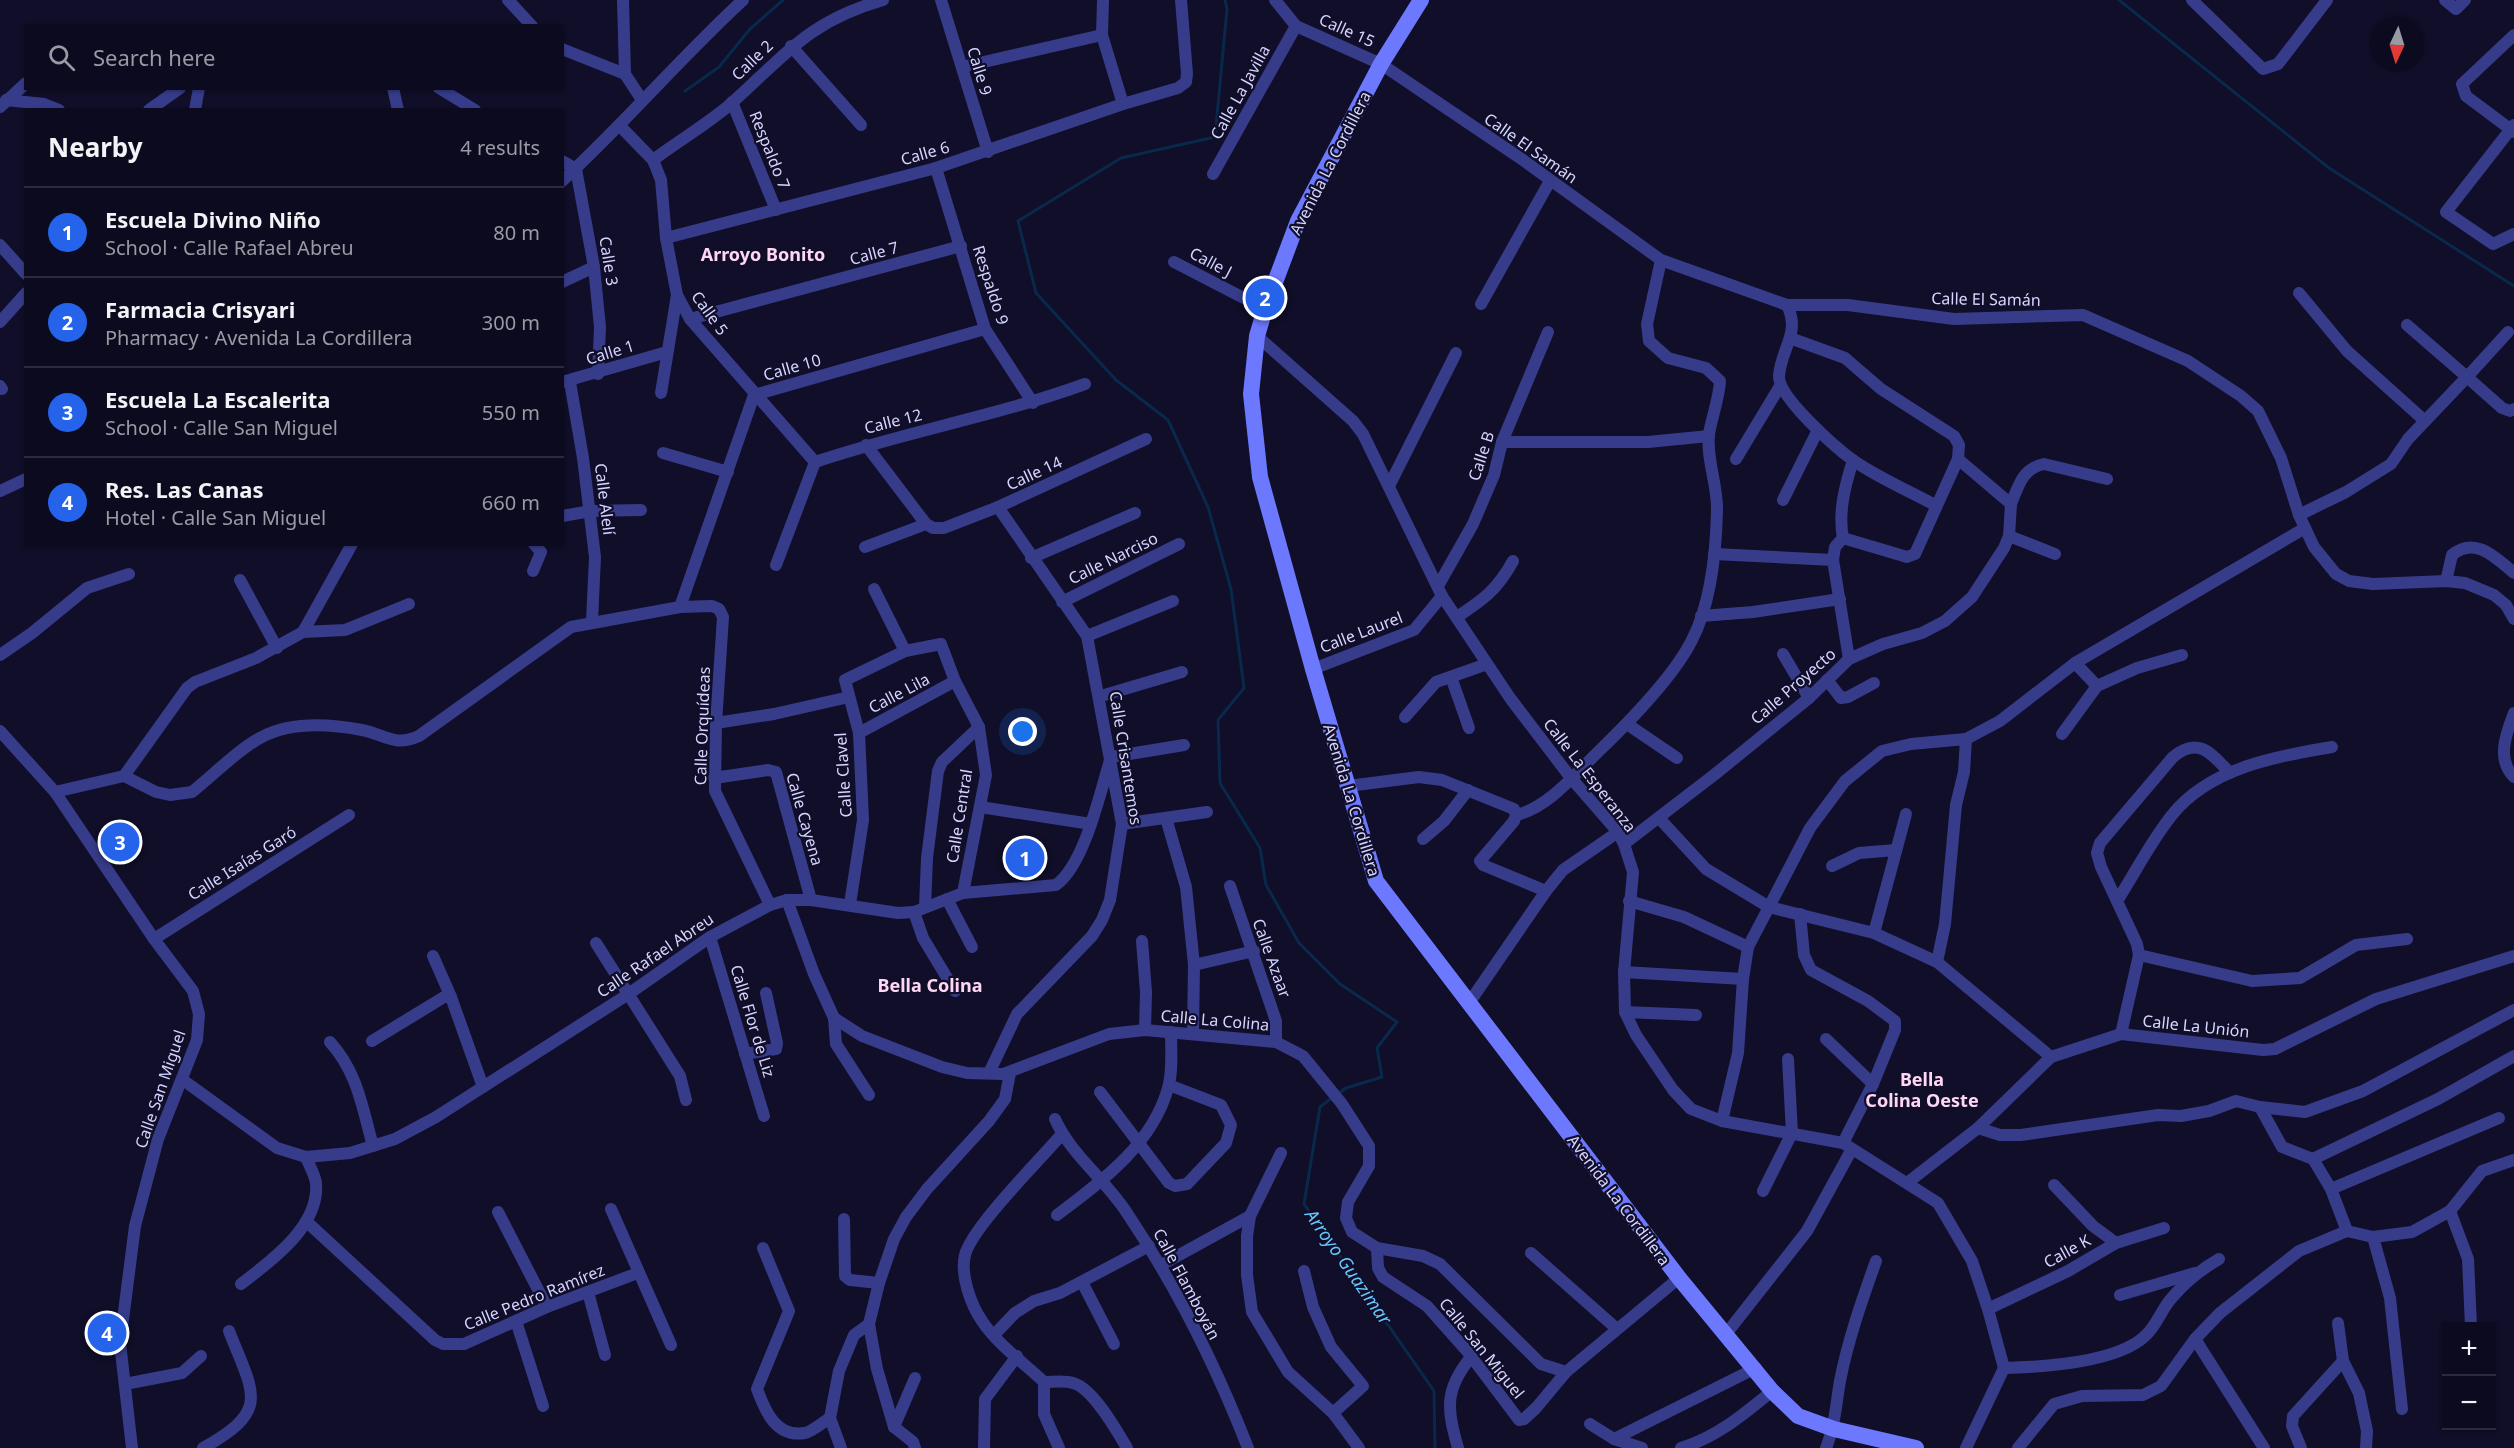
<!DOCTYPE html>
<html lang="en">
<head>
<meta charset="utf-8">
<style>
  body { margin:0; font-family:"Noto Sans",sans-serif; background:#151327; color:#f1f3f6 }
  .controls { position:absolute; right:18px; bottom:18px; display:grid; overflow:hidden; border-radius:0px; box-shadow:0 2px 4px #0004 }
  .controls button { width:54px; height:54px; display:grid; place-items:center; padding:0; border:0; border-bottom:2px solid #2c2b3c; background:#0c0a1e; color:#f1f3f6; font:30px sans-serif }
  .compass { position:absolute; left:2370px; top:18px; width:54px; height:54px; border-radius:50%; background:#0c0a1e; box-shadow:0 2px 4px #0004; rotate:184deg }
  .you { position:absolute; left:1023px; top:732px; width:21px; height:21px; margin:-15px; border:4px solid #fff; border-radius:50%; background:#1a73e8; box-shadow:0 0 0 9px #1a73e833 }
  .badge { display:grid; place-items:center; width:39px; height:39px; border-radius:50%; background:#2563eb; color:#fff; font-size:20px; font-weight:700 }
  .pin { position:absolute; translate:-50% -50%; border:3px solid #fff; box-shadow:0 2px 6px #0006 }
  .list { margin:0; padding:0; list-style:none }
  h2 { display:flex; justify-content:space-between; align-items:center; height:78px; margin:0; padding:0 24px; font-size:26px }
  h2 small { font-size:20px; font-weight:400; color:#9a9aa4 }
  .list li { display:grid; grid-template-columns:39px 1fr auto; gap:18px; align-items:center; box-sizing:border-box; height:90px; padding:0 24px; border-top:2px solid #2c2b3c }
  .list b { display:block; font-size:22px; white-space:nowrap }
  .list p { margin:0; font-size:20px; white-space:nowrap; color:#9a9aa4 }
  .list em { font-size:20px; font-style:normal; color:#9a9aa4 }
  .icon { flex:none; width:33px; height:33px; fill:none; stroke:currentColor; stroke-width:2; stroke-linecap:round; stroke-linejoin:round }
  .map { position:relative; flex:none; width:2514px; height:1448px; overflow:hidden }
  .search { position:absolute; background:#0c0a1e; box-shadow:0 2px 4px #0004; left:24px; top:24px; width:540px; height:66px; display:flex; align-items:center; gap:15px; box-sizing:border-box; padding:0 21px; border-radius:0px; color:#9a9aa4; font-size:22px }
  .panel { position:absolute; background:#0c0a1e; box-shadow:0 2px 4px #0004; left:24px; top:108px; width:540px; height:438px; border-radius:0px }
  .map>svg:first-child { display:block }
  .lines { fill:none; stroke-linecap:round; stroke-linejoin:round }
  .stream { stroke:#09294c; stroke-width:3 }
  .minor { stroke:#373c8a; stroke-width:12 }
  .secondary { stroke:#6c79ff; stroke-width:16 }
  .labels { text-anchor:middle; stroke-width:4.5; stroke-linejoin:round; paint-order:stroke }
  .street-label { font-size:16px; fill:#d6d5ff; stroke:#100e28 }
  .neighbourhood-label { font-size:18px; font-weight:bold; fill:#ffd7f5; stroke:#100e28 }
  .water-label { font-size:18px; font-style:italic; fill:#63c8ff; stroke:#100e28 }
</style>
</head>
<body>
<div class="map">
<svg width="2514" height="1448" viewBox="0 0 2514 1448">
  <rect width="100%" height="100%" fill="#100e28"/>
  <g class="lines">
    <!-- stream -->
    <g class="stream">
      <path d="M1225,0L1227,9L1215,137L1121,158L1018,221L1036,293L1116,380L1168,420L1208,507L1231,589L1244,688L1218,720L1220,783L1260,848L1266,885L1299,943L1340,984L1397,1022L1377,1048L1382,1077L1346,1088L1338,1094"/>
      <path d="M2119,0L2329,168L2514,286"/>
      <path d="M685,91L719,67L750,29L783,0"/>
      <path d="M1333,1097L1320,1107L1304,1204L1434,1391L1435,1448"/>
    </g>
    <!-- minor -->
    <g class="minor">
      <path d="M508,0L532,26"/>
      <path d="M623,0L625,74"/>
      <path d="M941,0L988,152"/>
      <path d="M1103,0L1102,35L1123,104"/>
      <path d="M1275,0L1296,26L1381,64L1523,160L1661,260L1787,305H1848L1954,319L2083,315L2188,361L2241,396L2258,411L2281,458L2299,515L2314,547L2336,574L2349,581L2373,584L2446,581L2465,583L2494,595L2506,605L2514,619"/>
      <path d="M2192,0L2263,69L2278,64L2327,0"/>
      <path d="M2445,0L2456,9L2465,0"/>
      <path d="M2514,35L2462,84L2466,96L2514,132"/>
      <path d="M791,46L861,125"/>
      <path d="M562,49L625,74L642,100"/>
      <path d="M962,67L1102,35"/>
      <path d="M393,88L398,110"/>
      <path d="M439,88L475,110"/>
      <path d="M6,100L44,104L59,110"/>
      <path d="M732,102L776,210"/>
      <path d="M0,107L26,83"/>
      <path d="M149,110L180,88"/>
      <path d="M195,110L199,88"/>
      <path d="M2514,125L2446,212L2493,244L2514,234"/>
      <path d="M620,126L653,160L661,180L666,238L677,295L690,319L815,462"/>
      <path d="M653,160C679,140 710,123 734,101C788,52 810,21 883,0"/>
      <path d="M562,161L576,169L594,267L600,327L598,374"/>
      <path d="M936,168L985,329L1033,403"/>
      <path d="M1213,174L1296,26"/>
      <path d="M562,181C625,123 680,58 743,0"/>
      <path d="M666,238L936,168L1123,104L1178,88L1186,82L1187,74L1181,0"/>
      <path d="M0,245L26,274"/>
      <path d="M1174,262L1265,309"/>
      <path d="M562,282L594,267"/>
      <path d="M2299,293L2347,351L2425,421"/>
      <path d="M1481,304L1550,181"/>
      <path d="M1787,305C1801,333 1781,348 1779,376C1778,397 1836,448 1854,461C1879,478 1909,491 1935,505"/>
      <path d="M690,319L961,246"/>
      <path d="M0,322L26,293"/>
      <path d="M2407,325L2467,377L2508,332"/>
      <path d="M1257,336L1353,421L1363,434L1442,596L1510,698L1571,778L1618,832L1624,844L1633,872L1624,972L1625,1012L1636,1035L1673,1090L1691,1109L1722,1121L1843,1143L1938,1203L1972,1261L1988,1309L2004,1368"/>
      <path d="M1790,338L1845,358L1881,389L1954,436L1959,445L1958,459L2011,504C2019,485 2022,469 2044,464L2107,479"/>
      <path d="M562,382L667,352"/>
      <path d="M570,382L583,458L595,557L592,621"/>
      <path d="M0,386L2,389"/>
      <path d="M661,393L677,295"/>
      <path d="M1502,442H1648L1709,436"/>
      <path d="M866,445L926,524L933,528H944L998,507L1146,439"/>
      <path d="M663,453L728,472"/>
      <path d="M1736,459L1780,386"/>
      <path d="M815,462C904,432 997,416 1085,384"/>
      <path d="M1389,486L1456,353"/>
      <path d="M0,491L26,479"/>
      <path d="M1783,500L1818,430"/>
      <path d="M2299,515L2346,492L2391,464L2408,439L2467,377L2502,408L2510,411L2514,409"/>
      <path d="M562,516L591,511L641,510"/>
      <path d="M2009,536L2055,554"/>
      <path d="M1843,538L1907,557L1915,554L1958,459"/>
      <path d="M865,547L926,524"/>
      <path d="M1714,554L1833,560L1849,659"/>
      <path d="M1031,558L1135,513"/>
      <path d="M1833,560L1835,547L1843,538C1838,512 1845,486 1853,460"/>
      <path d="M776,565L815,462"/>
      <path d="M533,571L541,552L534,544"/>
      <path d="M240,580L277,648"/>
      <path d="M2446,581L2452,555C2475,536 2495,557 2514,573"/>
      <path d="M1438,586L1473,524L1494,475L1502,442L1548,332"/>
      <path d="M874,589L905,651"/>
      <path d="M1062,602L1179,544"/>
      <path d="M680,607L754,395L985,329"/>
      <path d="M1701,616L1753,612L1840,599"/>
      <path d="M1457,617C1484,599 1497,590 1513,561"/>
      <path d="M303,632L345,630L409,604"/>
      <path d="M1087,636L1173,601"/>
      <path d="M1783,654L1809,698"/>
      <path d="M0,655L32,633L87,588L129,574"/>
      <path d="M2075,663L2097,686"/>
      <path d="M1313,669L1414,630L1442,596"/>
      <path d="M1451,677L1469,728"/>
      <path d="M1827,680L1841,698L1848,697L1874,683"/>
      <path d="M1101,696L1182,672"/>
      <path d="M2514,713C2506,734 2496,759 2514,777"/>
      <path d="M1405,717L1436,682L1487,664"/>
      <path d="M716,723L774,714L849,697"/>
      <path d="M1627,724L1677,758"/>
      <path d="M0,731L55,792L154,939L193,991L199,1014L197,1040L158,1139L135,1226L120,1343L132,1448"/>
      <path d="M859,733L955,681"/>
      <path d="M2062,734L2097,686L2137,668L2182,655"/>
      <path d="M124,776L187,688L195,682L256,658L303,632L352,544"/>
      <path d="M714,778L768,770L776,772L811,900"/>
      <path d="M1348,786L1419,777L1442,780L1514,809L1516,815L1514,821L1480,861L1483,865L1546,891"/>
      <path d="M55,792L124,776L156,792L170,795L192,792C211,777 242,746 262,737C292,721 330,724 362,730C386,735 394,747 419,736L571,627L680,607L712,606L719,609L723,617L716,723L715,791L770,905"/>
      <path d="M980,807L1091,824"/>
      <path d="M1516,815C1548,808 1575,774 1598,752C1627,724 1674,676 1692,640C1711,603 1716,553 1717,511C1718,486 1706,459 1709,434C1712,416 1719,399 1720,381L1706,368L1668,358L1649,341L1647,324L1661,260"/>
      <path d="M1166,818L1186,887L1194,965L1193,1033"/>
      <path d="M1659,818L1706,869L1769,907L1748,947L1743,979L1738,1053L1722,1121"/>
      <path d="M1122,824L1207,812"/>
      <path d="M1423,839L1444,821L1468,790"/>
      <path d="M1624,844L1714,775L1809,698L1849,659L1883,644L1922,633L1945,621L1972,597L2004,548L2009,536L2011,504"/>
      <path d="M1832,866L1859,853L1896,850"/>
      <path d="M1230,886L1276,1021V1042"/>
      <path d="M947,899L972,947"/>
      <path d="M787,900L814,974L834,1018L862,1036L942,1067L967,1073L1003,1074L1109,1034L1145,1030L1276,1042L1303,1056L1342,1104L1369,1146V1166L1348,1202L1346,1218L1352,1232L1377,1248L1423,1256L1440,1264L1541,1364L1566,1372"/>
      <path d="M1629,901L1684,917L1748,947"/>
      <path d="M2117,901C2135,873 2151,841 2172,815C2209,768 2277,756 2332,747"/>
      <path d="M850,904L863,820L859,733L845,680L905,651L941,644L955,681L979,727L986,775L963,893"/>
      <path d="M925,907L927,858L938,771L942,762L979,727"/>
      <path d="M914,912L923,938L955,991"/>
      <path d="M1800,914L1804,955L1811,970L1868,1001L1895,1021V1030L1873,1084L1843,1143"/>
      <path d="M1874,933L1906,814"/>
      <path d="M710,937L764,1116"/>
      <path d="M154,939L349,815"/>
      <path d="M1142,941L1146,992L1145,1030"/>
      <path d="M596,943L680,1076L686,1100"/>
      <path d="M2139,955L2252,981L2300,978L2356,945L2407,939"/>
      <path d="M433,956L451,997"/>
      <path d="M1937,962L1945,924L1956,805L1964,772L1966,739"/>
      <path d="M1194,965L1254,951"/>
      <path d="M1624,972L1743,979"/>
      <path d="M1469,1003L1546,891L1563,870L1618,832"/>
      <path d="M1625,1012L1696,1015"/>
      <path d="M834,1018L836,1044L869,1095"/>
      <path d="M2121,1034L2139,955L2137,944L2101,867L2097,853L2100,843L2173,757C2198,736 2211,753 2230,773"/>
      <path d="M1826,1039L1873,1084"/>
      <path d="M372,1041L444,997H451L483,1087"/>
      <path d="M330,1042C358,1073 362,1107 373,1146"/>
      <path d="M745,1054L776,1049L777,1043L766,993"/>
      <path d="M2051,1057L1937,962L1874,933L1769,907L1810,828L1845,781L1882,751L1911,744L1966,739L2000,721L2075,663L2305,528"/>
      <path d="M989,1073L1017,1014L1092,936L1102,920L1110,900L1122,824L1087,636L998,507"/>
      <path d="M183,1080L277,1148L306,1157L350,1153L395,1139L436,1117L627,995L710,937L770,905L787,900H811L898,913L914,912L963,893L1056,885C1085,864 1100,792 1111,757L1184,745"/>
      <path d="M1100,1092L1169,1183L1175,1186L1187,1184L1226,1143L1231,1125L1221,1105L1169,1085"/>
      <path d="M2260,1107L2305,1112L2363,1091L2514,1010"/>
      <path d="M1055,1119C1071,1155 1106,1180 1127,1213C1176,1286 1216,1366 1248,1448"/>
      <path d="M1978,1128L2000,1135H2021L2158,1115L2181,1116L2209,1111L2236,1101L2260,1107L2282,1147L2313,1159L2331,1189L2347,1231"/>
      <path d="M1062,1134C1040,1160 972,1227 965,1255C960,1275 971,1305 982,1321C997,1344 1024,1363 1044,1382C1053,1382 1064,1380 1073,1383C1093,1388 1117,1431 1127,1448"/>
      <path d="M1281,1153L1250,1216L1247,1236V1275L1252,1312L1288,1372L1333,1413L1359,1448"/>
      <path d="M2313,1159L2438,1099L2514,1056"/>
      <path d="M1907,1183L1978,1128L2051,1057L2121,1034L2263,1050L2275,1049L2376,999L2514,956"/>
      <path d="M2054,1185L2093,1226L2116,1243"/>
      <path d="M2331,1189L2499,1118"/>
      <path d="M1763,1191L1792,1133L1788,1059"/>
      <path d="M611,1209L671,1345"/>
      <path d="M2450,1211L2468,1259L2471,1326"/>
      <path d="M498,1212L547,1307"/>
      <path d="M1057,1215C1102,1181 1152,1145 1168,1088C1173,1071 1171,1049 1171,1032"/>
      <path d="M844,1219L845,1276L850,1280L879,1283"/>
      <path d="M307,1222L435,1340L443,1344H464L547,1307L638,1273"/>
      <path d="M2373,1237L2390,1298L2402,1409"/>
      <path d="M763,1248L789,1311L757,1389C765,1411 776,1438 805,1433C813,1431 823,1422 830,1418"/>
      <path d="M1377,1248L1378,1268L1383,1277L1427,1306L1467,1351L1519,1420L1524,1419L1536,1408L1566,1372L1679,1278"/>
      <path d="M1531,1253L1617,1329"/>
      <path d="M1161,1265L1250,1216"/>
      <path d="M1304,1271L1313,1307L1331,1347L1363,1386L1333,1413"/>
      <path d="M1082,1282L1114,1344"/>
      <path d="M241,1284C271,1261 320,1226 316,1183C315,1175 309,1165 306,1157"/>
      <path d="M588,1292L605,1355"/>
      <path d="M2120,1295L2195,1273"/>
      <path d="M1988,1309L2068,1271L2116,1243L2164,1228"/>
      <path d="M516,1321L543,1406"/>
      <path d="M2338,1323L2343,1361L2359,1393L2367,1431L2366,1448"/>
      <path d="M1726,1334L1807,1231L1852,1149"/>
      <path d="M994,1335L1015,1313L1034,1301L1060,1293L1149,1246"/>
      <path d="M2195,1339L2264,1448"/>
      <path d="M2004,1368C2042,1367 2118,1363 2146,1335C2156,1326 2161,1311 2170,1300C2184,1283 2200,1270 2219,1259"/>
      <path d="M1044,1382V1414L1059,1448"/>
      <path d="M125,1384L182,1373L201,1356"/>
      <path d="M1590,1424L1614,1439L1642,1448"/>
      <path d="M894,1427L915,1378"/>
      <path d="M1614,1439L1756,1368"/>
      <path d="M203,1448C271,1410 254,1395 229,1331"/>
      <path d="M841,1448L830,1418L839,1371L854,1335L869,1324"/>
      <path d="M915,1448L913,1442L894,1427L877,1369L869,1324L879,1283L894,1239L906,1217L927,1189L989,1121L1005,1099L1010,1073"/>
      <path d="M984,1448L985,1399L1017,1356"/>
      <path d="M1458,1448C1447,1409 1444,1390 1471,1357"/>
      <path d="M1681,1448C1717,1437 1744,1414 1772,1391"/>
      <path d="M1826,1448C1835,1426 1836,1404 1840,1381C1848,1340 1862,1300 1876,1261"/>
      <path d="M1966,1448L2004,1368"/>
      <path d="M2018,1448L2054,1404L2082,1396L2143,1395L2161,1386L2195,1339L2220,1313L2299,1251L2347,1231L2373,1237L2412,1232L2450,1211L2482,1171L2514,1160"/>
      <path d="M2301,1448L2292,1426L2293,1416L2343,1361"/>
    </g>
    <!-- secondary -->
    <path class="secondary" d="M1421,0L1381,64L1298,221L1265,309L1257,336L1251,394L1260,477L1313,669L1376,881L1679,1278L1772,1391L1798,1416L1834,1429L1916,1448"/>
  </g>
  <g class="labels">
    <!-- street labels -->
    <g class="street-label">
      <text transform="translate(1347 30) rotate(24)" y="6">Calle 15</text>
      <text transform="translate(752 60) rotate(-44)" y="6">Calle 2</text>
      <text transform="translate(980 71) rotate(73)" y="6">Calle 9</text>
      <text transform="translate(1240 92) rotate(-61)" y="6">Calle La Javilla</text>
      <text transform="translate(1531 148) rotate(35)" y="6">Calle El Samán</text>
      <text transform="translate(770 150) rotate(68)" y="6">Respaldo 7</text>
      <text transform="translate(925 153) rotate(-16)" y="6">Calle 6</text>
      <text transform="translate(1330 163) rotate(-63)" y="6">Avenida La Cordillera</text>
      <text transform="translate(874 253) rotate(-15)" y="6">Calle 7</text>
      <text transform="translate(609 261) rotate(81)" y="6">Calle 3</text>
      <text transform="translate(1211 262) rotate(28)" y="6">Calle J</text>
      <text transform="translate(991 285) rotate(72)" y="6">Respaldo 9</text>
      <text transform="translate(1986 299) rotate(1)" y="6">Calle El Samán</text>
      <text transform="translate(710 313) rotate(54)" y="6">Calle 5</text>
      <text transform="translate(610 352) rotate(-17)" y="6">Calle 1</text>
      <text transform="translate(792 367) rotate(-16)" y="6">Calle 10</text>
      <text transform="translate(893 421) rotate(-14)" y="6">Calle 12</text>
      <text transform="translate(1481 456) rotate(-72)" y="6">Calle B</text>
      <text transform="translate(1034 473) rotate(-25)" y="6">Calle 14</text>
      <text transform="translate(605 499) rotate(83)" y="6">Calle Alelí</text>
      <text transform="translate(1113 558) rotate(-26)" y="6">Calle Narciso</text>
      <text transform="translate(1361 632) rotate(-21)" y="6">Calle Laurel</text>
      <text transform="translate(1793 686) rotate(-41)" y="6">Calle Proyecto</text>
      <text transform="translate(899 693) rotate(-28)" y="6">Calle Lila</text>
      <text transform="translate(702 726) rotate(-88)" y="6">Calle Orquídeas</text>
      <text transform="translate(1126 758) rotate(81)" y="6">Calle Crisantemos</text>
      <text transform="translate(843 775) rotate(-94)" y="6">Calle Clavel</text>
      <text transform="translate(1590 775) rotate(52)" y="6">Calle La Esperanza</text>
      <text transform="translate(1352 800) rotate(73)" y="6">Avenida La Cordillera</text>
      <text transform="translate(959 816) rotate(-81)" y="6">Calle Central</text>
      <text transform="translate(805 819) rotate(74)" y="6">Calle Cayena</text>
      <text transform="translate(242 863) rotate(-32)" y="6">Calle Isaías Garó</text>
      <text transform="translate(655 955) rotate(-34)" y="6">Calle Rafael Abreu</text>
      <text transform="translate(1272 958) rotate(70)" y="6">Calle Azaar</text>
      <text transform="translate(1215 1020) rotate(5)" y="6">Calle La Colina</text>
      <text transform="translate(753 1021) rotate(73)" y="6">Calle Flor de Liz</text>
      <text transform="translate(2196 1026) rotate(6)" y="6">Calle La Unión</text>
      <text transform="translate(160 1089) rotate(-71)" y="6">Calle San Miguel</text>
      <text transform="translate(1619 1200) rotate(53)" y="6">Avenida La Cordillera</text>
      <text transform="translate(2067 1251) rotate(-29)" y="6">Calle K</text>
      <text transform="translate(1187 1284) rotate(62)" y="6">Calle Flamboyán</text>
      <text transform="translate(534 1297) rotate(-22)" y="6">Calle Pedro Ramírez</text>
      <text transform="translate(1482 1348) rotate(51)" y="6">Calle San Miguel</text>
    </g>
    <!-- neighbourhood labels -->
    <g class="neighbourhood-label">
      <text x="763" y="261">Arroyo Bonito</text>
      <text x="930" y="992">Bella Colina</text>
      <text x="1922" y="1086">Bella<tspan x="1922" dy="21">Colina Oeste</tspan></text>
    </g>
    <!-- water labels -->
    <g class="water-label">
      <text transform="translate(1348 1267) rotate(55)" y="6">Arroyo Guazimar</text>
    </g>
  </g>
</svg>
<div class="controls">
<button>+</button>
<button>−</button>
</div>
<svg class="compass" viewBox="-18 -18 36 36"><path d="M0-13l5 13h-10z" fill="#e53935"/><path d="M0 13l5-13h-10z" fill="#9a9aa4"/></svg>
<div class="you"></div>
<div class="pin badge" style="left:1025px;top:858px">1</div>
<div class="pin badge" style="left:1265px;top:298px">2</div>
<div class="pin badge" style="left:120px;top:842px">3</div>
<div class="pin badge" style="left:107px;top:1333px">4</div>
<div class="search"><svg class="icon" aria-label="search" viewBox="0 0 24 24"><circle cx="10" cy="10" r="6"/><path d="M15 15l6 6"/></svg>Search here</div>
<section class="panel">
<h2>Nearby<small>4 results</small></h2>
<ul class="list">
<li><span class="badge">1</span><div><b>Escuela Divino Niño</b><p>School · Calle Rafael Abreu</p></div><em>80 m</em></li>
<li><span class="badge">2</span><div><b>Farmacia Crisyari</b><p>Pharmacy · Avenida La Cordillera</p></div><em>300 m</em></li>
<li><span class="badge">3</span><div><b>Escuela La Escalerita</b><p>School · Calle San Miguel</p></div><em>550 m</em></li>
<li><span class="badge">4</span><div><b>Res. Las Canas</b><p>Hotel · Calle San Miguel</p></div><em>660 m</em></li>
</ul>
</section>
</div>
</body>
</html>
